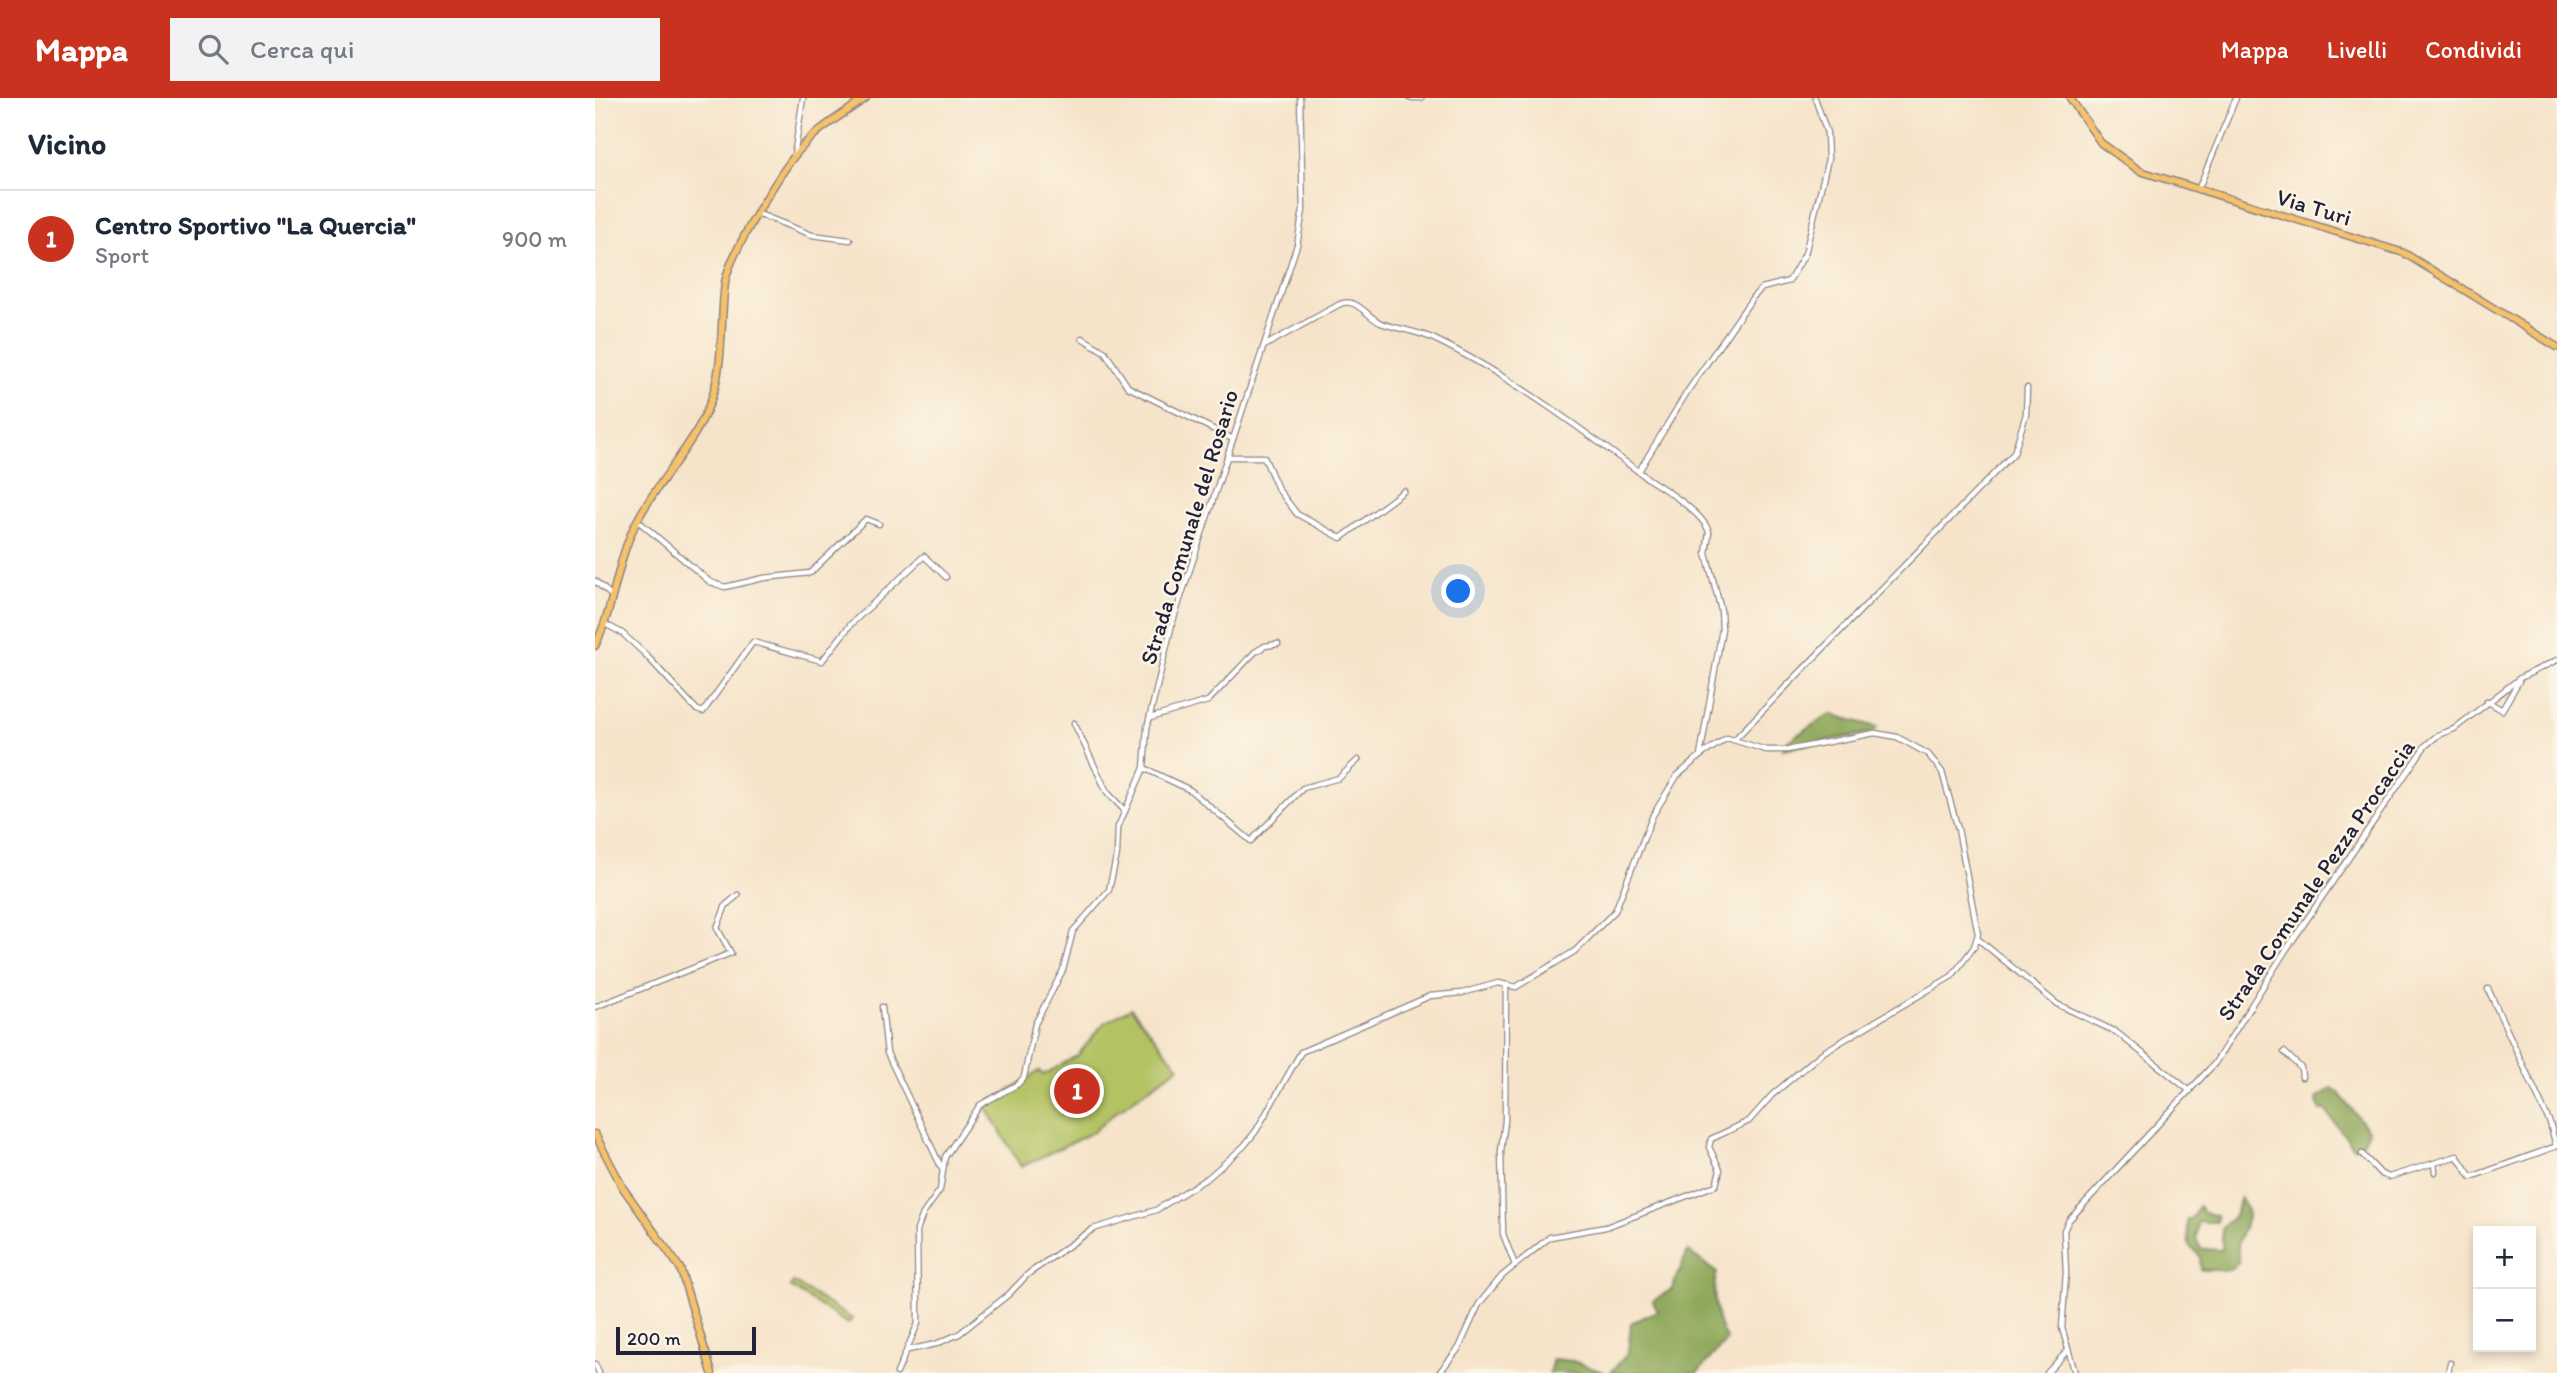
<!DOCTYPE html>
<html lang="it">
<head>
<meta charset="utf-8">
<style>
  body { margin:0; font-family:Itim,sans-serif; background:#f2f2f3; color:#1f2937 }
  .controls { position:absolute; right:21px; bottom:21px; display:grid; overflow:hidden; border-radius:0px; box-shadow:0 4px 10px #0003 }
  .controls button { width:63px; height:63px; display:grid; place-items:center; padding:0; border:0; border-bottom:2px solid #e0e1e3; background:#fff; color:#1f2937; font:35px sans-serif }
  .scale { position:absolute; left:21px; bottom:18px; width:140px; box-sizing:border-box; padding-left:7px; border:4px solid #22223b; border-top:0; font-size:19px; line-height:24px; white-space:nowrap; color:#22223b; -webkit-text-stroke:5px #fcf5e5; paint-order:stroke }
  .you { position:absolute; left:864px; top:494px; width:24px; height:24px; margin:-18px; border:5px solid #fff; border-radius:50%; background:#1a73e8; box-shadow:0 0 0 10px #1a73e833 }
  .badge { display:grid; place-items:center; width:46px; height:46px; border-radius:50%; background:#c8321e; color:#fff; font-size:23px; font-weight:700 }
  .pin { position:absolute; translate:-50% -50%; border:4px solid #fff; box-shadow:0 2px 7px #0006 }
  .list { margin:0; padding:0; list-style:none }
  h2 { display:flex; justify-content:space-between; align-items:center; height:91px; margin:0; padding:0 28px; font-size:30px }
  h2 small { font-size:23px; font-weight:400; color:#747a83 }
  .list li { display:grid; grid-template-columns:46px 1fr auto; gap:21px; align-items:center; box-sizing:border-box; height:98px; padding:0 28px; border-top:2px solid #e0e1e3 }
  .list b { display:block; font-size:26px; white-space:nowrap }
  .list p { margin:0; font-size:23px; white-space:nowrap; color:#747a83 }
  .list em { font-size:23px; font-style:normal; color:#747a83 }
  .icon { flex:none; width:38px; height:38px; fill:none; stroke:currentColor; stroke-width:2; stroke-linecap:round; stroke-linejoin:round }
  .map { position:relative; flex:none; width:1962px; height:1275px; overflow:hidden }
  header { display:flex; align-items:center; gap:42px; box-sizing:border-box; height:98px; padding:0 35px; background:#c8321e; color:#fff }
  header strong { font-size:33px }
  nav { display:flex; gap:38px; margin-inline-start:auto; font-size:24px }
  .search { width:490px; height:63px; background:#f2f2f3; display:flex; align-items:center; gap:18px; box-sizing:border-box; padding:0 24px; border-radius:0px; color:#747a83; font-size:26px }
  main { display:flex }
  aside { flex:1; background:#fff }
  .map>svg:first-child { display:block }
  .green { fill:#b4c264; stroke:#6b7250; stroke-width:2 }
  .forest { fill:#8fa85a; stroke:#58654a; stroke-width:2 }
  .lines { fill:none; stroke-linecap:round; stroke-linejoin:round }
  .minor-casing { stroke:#8c8382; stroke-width:7 }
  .major-casing { stroke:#8c8382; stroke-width:9 }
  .minor { stroke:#fff; stroke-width:4.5 }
  .major { stroke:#f5c16b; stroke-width:6 }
  .labels { text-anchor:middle; stroke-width:5; stroke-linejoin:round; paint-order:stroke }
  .street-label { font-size:23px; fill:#22223b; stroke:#fcf5e5 }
</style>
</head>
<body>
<header>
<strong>Mappa</strong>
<div class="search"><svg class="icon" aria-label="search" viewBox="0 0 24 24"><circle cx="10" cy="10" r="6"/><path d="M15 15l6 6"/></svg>Cerca qui</div>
<nav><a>Mappa</a><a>Livelli</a><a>Condividi</a></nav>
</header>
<main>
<aside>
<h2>Vicino<small></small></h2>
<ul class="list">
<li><span class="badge">1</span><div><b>Centro Sportivo &quot;La Quercia&quot;</b><p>Sport</p></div><em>900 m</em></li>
</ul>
</aside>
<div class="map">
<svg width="1962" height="1275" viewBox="0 0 1962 1275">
  <rect width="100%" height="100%" fill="#fcf5e5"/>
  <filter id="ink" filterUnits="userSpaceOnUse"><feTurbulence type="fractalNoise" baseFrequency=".0143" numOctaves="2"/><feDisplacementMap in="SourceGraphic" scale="14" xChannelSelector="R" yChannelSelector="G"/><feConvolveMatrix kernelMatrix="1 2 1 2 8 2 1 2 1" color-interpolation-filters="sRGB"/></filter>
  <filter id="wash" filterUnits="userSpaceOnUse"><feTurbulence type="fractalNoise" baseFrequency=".00686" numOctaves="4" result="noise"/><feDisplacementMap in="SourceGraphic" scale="28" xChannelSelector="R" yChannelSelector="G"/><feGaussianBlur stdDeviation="1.57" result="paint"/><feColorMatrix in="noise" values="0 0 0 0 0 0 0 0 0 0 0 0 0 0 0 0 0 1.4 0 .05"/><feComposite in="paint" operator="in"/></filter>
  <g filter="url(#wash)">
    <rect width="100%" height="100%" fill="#f6e4ca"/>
    <!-- green -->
    <g class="green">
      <path d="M536,910L584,969L522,1013L498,1034L426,1069L391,1008L444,973L448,977L483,957L509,925Z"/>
      <path d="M198,1184L257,1221L253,1226L195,1189Z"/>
    </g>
    <!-- forest -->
    <g class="forest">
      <path d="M1235,616L1282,629L1279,634L1188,651L1193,643Z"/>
      <path d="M1737,990L1744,995L1774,1033L1768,1044L1759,1050L1729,1011L1726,1013L1721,1001Z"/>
      <path d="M1646,1100C1662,1125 1645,1126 1643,1148C1642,1154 1644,1158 1643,1165L1635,1172H1606L1605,1158L1594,1148L1592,1122H1597L1604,1108L1609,1115L1622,1117V1124H1603L1601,1141L1606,1151L1627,1152V1129L1638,1119Z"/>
      <path d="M1093,1153L1122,1175C1116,1193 1121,1227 1132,1242L1102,1275H1015L1033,1255L1036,1225L1062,1213L1058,1203L1077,1191Z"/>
      <path d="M958,1261L978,1263L1010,1275H954Z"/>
    </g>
  </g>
  <g filter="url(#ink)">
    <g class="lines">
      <!-- minor casing -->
      <g class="minor-casing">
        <g id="minor">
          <path d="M814,0H826"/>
          <path d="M199,58L208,0"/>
          <path d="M1603,92L1641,0"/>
          <path d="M164,116L217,137L255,142"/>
          <path d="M487,240L510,254L533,289L638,341"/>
          <path d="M632,359H669L683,391L702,416L746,440L809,393"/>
          <path d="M1044,373L1092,294L1158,199L1167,190L1194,183L1210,156L1233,61L1232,35L1220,0"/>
          <path d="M42,422L115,484L130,489L169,480L215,475L271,421L284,426"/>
          <path d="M0,483L16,497"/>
          <path d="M10,526L27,535L50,556L102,612L108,614L158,544L227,563L256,526L329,458L351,479"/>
          <path d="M1892,603L1907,612L1924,583"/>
          <path d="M555,620L613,603L660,554L670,548L683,546"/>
          <path d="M479,625L512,694L530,713"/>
          <path d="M1140,641L1419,355L1431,316L1432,290"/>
          <path d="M549,670L595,692L656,743L708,690L744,680L763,662"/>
          <path d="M1383,841L1462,906L1521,934L1595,993"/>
          <path d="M911,888L910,1023L906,1053L908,1136L920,1167"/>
          <path d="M1893,891L1955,1025L1961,1048"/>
          <path d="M0,909L136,855L122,830L131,807L143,797"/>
          <path d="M287,909L292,955L347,1071"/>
          <path d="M1689,954L1706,970L1707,979"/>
          <path d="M1767,1056L1786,1076L1794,1079L1862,1058L1876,1079L1962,1048"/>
          <path d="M1839,1066L1840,1074"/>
          <path d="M313,1252L341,1246L364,1236L414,1196L433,1176L498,1131L561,1112L614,1079L649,1048L661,1033L706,954L835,898L867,895L903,885L921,889L980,853L1020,813L1058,717L1082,678L1105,658L1127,531L1126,512L1111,455L1114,434C1108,415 1072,393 1055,382C986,331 915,277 837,240C820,233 803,231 786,225C772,219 762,199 745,206L669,248"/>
          <path d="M0,1266L4,1275"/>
          <path d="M302,1275L323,1225L322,1132L328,1116L345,1092L350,1059L385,1007L423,986L429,979L440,926L468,872L478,833L514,792L522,756L523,729L549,670L552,630L577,526L702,147L708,112L705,0"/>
          <path d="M844,1275L864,1250L884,1206L907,1178L955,1139L1011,1129L1121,1087L1125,1072L1114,1049L1116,1041L1154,1023L1177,997L1227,955L1357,878L1379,849L1383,836L1363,731L1347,674L1333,656L1302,639L1280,635L1192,652H1171L1132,640L1106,657"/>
          <path d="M1452,1275L1473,1252"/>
          <path d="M1480,1275L1467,1230L1471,1175L1469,1132L1474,1122L1620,965L1689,855L1830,648L1843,637L1859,631L1925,580L1962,562"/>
          <path d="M1853,1275L1855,1265"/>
        </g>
      </g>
      <!-- major casing -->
      <g class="major-casing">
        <g id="major">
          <path d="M1475,0L1506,45L1545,73L1809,155L1962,249"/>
          <path d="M0,548C20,508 21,463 42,423C64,380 104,343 118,296C129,261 125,222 130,185C134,157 187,70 208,48C225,29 250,15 271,0"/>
          <path d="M0,1036L28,1090L85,1170L117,1275"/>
        </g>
      </g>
      <!-- minor -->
      <use href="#minor" class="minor"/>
      <!-- major -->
      <use href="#major" class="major"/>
    </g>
  </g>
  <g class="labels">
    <!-- street labels -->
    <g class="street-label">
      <text transform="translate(1719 109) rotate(17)" y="8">Via Turi</text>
      <text transform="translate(594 429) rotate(-73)" y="8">Strada Comunale del Rosario</text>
      <text transform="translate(1721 782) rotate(-56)" y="8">Strada Comunale Pezza Procaccia</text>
    </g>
  </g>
</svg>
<div class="controls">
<button>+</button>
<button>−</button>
</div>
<div class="scale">200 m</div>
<div class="you"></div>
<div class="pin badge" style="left:482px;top:993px">1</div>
</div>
</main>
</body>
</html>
